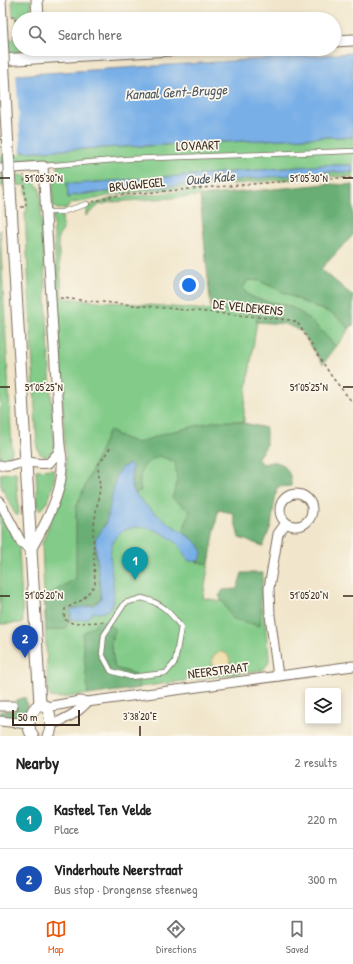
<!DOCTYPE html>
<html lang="en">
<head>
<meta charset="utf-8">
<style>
  body { margin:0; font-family:"Patrick Hand",sans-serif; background:#f6f6f6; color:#222 }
  .controls { position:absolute; right:12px; bottom:12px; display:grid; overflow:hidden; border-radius:4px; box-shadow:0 2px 6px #0003 }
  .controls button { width:36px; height:36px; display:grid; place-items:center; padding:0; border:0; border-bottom:1px solid #e0e0e0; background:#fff; color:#222; font:20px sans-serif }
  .scale { position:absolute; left:12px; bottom:10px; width:68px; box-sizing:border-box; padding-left:4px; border:2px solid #3b2a1e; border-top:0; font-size:11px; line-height:14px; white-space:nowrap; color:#3b2a1e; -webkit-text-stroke:3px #fbf7ec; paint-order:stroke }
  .you { position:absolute; left:189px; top:285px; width:14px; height:14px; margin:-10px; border:3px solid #fff; border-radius:50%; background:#1a73e8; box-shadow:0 0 0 6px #1a73e833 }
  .badge { display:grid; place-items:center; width:26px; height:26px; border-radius:50%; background:#ea580c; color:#fff; font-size:13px; font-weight:700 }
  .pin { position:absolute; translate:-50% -33px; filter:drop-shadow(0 1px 2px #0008) }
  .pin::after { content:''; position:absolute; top:21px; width:14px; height:12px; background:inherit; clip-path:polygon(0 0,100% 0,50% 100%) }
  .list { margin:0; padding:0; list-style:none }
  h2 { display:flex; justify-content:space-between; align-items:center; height:52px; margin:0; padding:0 16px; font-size:17px }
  h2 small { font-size:13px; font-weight:400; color:#767676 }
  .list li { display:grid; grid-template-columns:26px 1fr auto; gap:12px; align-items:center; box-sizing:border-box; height:60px; padding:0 16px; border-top:1px solid #e0e0e0 }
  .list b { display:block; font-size:15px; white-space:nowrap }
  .list p { margin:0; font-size:13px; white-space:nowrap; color:#767676 }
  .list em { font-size:13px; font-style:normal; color:#767676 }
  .icon { flex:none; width:22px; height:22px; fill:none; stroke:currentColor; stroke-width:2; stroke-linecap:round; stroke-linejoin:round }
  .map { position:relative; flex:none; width:353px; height:736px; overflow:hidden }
  .search { position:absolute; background:#fff; box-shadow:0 2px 6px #0003; left:12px; right:12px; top:12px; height:44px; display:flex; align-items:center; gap:10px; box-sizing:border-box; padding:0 14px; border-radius:22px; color:#767676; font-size:15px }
  .sheet { height:172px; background:#fff }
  nav { display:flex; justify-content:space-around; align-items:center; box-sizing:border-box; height:56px; border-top:1px solid #e0e0e0; background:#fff; font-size:11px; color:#767676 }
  nav a { display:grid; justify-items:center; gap:2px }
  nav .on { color:#ea580c }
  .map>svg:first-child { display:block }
  .green { fill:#82cb88; stroke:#5e7a53 }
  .forest { fill:#69af74; stroke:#526c49 }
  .sand { fill:#eeda9e; stroke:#94825e }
  .water { fill:#78afe7; stroke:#5a6c82 }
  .pier { fill:#f1e6cb }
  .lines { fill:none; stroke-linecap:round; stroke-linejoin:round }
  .service-casing { stroke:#7b6c5b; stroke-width:6 }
  .minor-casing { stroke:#7b6c5b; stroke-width:11 }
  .tertiary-casing { stroke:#7b6c5b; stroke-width:13 }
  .path { stroke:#7b6c5b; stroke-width:1.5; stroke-dasharray:3 3; stroke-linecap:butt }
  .service { stroke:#fff; stroke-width:4.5 }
  .minor { stroke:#fff; stroke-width:9 }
  .tertiary { stroke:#fff; stroke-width:11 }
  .tertiary-bridge-casing { stroke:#7b6c5b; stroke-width:13; stroke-linecap:butt }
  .tertiary-bridge { stroke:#fff; stroke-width:11 }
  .ticks { fill:none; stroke:#3b2a1e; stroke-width:1.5 }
  .labels { text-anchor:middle; stroke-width:3.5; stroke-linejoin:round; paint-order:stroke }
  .street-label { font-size:13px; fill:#3b2a1e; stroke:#fbf7ec }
  .water-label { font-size:14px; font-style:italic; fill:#505964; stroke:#fbf7ec }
  .ticks-label { font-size:10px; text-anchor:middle; fill:#3b2a1e; stroke:#fbf7ec; stroke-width:3.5; stroke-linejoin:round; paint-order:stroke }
</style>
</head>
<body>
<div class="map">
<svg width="353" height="736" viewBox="0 0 353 736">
  <rect width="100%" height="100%" fill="#fbf7ec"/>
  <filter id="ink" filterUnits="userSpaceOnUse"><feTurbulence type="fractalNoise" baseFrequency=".025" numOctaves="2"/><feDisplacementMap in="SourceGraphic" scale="8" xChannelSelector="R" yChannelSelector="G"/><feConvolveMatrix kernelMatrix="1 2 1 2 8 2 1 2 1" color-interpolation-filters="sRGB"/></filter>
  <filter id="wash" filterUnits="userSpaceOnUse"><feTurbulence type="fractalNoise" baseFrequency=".012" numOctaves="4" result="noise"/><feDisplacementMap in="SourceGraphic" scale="16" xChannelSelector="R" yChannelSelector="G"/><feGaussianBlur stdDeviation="0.9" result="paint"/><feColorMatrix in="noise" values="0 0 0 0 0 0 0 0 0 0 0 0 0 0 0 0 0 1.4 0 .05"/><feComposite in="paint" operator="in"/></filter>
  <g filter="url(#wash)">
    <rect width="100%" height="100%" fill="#f1e6cb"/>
    <!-- green -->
    <g class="green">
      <path d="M12,0H31L32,19H19V49H25L16,54L0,55V39H15V34H18L17,16H13Z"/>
      <path d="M325,137H353V165H326L72,184L67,182L68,198L73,195L326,172H353V177L326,176L117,194C101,197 87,202 71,203L66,209H57L53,206L52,188L58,176L57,160L0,163V153Z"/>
      <path d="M21,175L33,179L40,190L54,447L53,453L46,456L40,454L37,447L25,212H27L26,185L0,186V176Z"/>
      <path d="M199,190L200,196L111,202L99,205L86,216V207L113,198Z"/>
      <path d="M56,214H62L63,230L58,237L62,298L258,314L244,408V422L235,421L224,472L203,598L263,608L269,656V662L263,670L59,698L51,697L48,693L42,544L58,500L66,468L53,217Z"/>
      <path d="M0,230L12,450L11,455L4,459L0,458Z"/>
      <path d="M248,280L260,281L316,308C332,311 339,318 349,329L336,347C323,333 307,313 288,306C275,301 250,303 243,288Z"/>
      <path d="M52,469L55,471C54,483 50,504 40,510L38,507L36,470Z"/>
      <path d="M16,472L19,514L17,516L15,514L1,486L0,474Z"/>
      <path d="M0,509L19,548L23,623L0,624Z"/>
    </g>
    <!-- forest -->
    <g class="forest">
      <path d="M327,184L353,185V235L321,269L353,296V325L349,329C339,318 332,311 316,308L260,281L248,280L243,288C250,303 275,301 288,306C307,313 323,333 336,347L323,364L301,331L285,324L256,322L257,314L211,310L200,196Z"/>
      <path d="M216,421H235L266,428V446L257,459L263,464C267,463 273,461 276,462C287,464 292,477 291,486L277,487L271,526L263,546L239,538L233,513L218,510L209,564L196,562L200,559L192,539L183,532L190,511L172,498L177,482L175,462L159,456C141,464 138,472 141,491L135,493L131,485L132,466L116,476C114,489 112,503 108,516C105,527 96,536 95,548C95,564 106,584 100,600L70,615L71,618L65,629L46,631L45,597L76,578V507L109,430L117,435L137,443L166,433Z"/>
      <path d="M242,573H263L260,626L233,619L219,596L223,590L237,589Z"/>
      <path d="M101,620L115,629L111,644L115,668L136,674L140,688L88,695L82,634Z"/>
      <path d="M25,697C33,720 16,719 0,717V711H14L16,709L15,701Z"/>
    </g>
    <!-- sand -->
    <circle class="sand" cx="221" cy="661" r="9"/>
    <!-- water -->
    <g class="water">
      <path d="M353,53V137H325L0,153V76Z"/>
      <path d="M326,165H353V172H326L73,195L68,198L67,182L72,184Z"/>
      <path d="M129,464L132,466C132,472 130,478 131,484C134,503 177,528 192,539C194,541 197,543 199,545C204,552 202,564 191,561C184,560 184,550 179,545C168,535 150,525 135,527C86,535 130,598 106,611C102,613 99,614 94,612L86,619L75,620L71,618V610C81,605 95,610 101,598L95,540L105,525L108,516L116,476L121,468Z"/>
    </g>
    <!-- pier -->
    <path class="pier" d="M16,73L21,154L0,155V74Z"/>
  </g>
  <g filter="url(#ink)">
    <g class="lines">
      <!-- service casing -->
      <g class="service-casing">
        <g id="service">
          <path d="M43,166L127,159L353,151"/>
          <path d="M46,212H62L87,204"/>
          <path d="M142,598C162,603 169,611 181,627L175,662L166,673L131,677L111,671L102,654L104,635L125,603Z"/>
        </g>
      </g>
      <!-- minor casing -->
      <g class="minor-casing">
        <g id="minor">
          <path d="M0,169L43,166L60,446C69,484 48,518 31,550L21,542L0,502"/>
          <path d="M0,465C10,469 16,462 26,462C34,462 41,465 49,463L58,453L60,446"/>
          <circle cx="296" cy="510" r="16"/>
          <path d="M278,676L270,615L269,588L278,534L286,523"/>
          <path d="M0,706H13"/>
          <path d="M47,707L80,701L87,702L353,666"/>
          <path d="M0,721L29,724"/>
          <path d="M50,725C63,721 79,712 87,702"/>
        </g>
      </g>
      <!-- tertiary casing -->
      <g class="tertiary-casing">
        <g id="tertiary">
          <path d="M0,0L1,18"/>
          <path d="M37,0L38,19"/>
          <path d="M334,41L353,40"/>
          <path d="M0,60L187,49"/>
          <path d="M11,206L40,704"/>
          <path d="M40,704L47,707C50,715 53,728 48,736"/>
          <path d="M33,736C25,727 30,710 40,704"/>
        </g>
      </g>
      <!-- path -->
      <g class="path">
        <path d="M11,17L15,16L16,36"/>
        <path d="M12,37L19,36"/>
        <path d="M92,202L113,196L141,193L326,178H353"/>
        <path d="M21,207H26L24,175"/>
        <path d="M60,298L290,320L297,322L332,377L353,403"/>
        <path d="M103,622L72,623L64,619L65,609L82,600L95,585L93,530L100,488L98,465L110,448"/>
      </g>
      <!-- service -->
      <use href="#service" class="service"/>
      <!-- minor -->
      <use href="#minor" class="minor"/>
      <!-- tertiary -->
      <use href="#tertiary" class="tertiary"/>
      <!-- tertiary-bridge casing -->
      <g class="tertiary-bridge-casing">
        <path id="tertiary-bridge" d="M1,18L11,206"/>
      </g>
      <!-- tertiary-bridge -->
      <use href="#tertiary-bridge" class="tertiary-bridge"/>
    </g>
  </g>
  <!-- ticks -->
  <path class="ticks" d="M0,178H10M343,178H353M0,387H10M343,387H353M0,596H10M343,596H353M140,726V736"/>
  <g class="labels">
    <!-- street labels -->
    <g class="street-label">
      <text transform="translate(198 145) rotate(-2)" y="5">LOVAART</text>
      <text transform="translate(137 184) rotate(-6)" y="5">BRUGWEGEL</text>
      <text transform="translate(248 307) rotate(6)" y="5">DE VELDEKENS</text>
      <text transform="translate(218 670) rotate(-7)" y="5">NEERSTRAAT</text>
    </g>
    <!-- water labels -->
    <g class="water-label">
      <text transform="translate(176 92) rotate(-3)" y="5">Kanaal Gent-Brugge</text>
      <text transform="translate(210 178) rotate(-5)" y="5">Oude Kale</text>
    </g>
  </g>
  <g class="ticks-label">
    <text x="44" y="182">51°05'30"N</text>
    <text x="309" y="182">51°05'30"N</text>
    <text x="44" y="391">51°05'25"N</text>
    <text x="309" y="391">51°05'25"N</text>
    <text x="44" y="599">51°05'20"N</text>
    <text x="309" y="599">51°05'20"N</text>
    <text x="140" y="720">3°38'20"E</text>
  </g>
</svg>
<div class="controls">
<button><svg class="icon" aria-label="layers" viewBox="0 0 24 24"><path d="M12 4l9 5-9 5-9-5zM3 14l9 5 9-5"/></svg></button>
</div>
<div class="scale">50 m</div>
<div class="you"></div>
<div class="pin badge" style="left:135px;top:580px;background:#0f9aa8">1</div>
<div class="pin badge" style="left:25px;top:658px;background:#1a4fb4">2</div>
<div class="search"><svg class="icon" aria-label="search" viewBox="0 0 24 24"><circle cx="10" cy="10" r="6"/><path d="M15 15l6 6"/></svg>Search here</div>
</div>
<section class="sheet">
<h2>Nearby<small>2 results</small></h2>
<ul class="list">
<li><span class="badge" style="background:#0f9aa8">1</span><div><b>Kasteel Ten Velde</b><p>Place</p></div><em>220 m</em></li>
<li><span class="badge" style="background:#1a4fb4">2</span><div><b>Vinderhoute Neerstraat</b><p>Bus stop · Drongense steenweg</p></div><em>300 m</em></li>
</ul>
</section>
<nav>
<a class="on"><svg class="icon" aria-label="map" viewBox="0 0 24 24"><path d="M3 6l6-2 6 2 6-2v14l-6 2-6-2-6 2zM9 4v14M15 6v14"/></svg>Map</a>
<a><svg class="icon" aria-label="directions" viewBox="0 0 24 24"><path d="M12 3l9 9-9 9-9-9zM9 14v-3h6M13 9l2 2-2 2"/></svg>Directions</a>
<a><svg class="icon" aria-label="saved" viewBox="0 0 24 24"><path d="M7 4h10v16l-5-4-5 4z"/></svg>Saved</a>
</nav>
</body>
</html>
